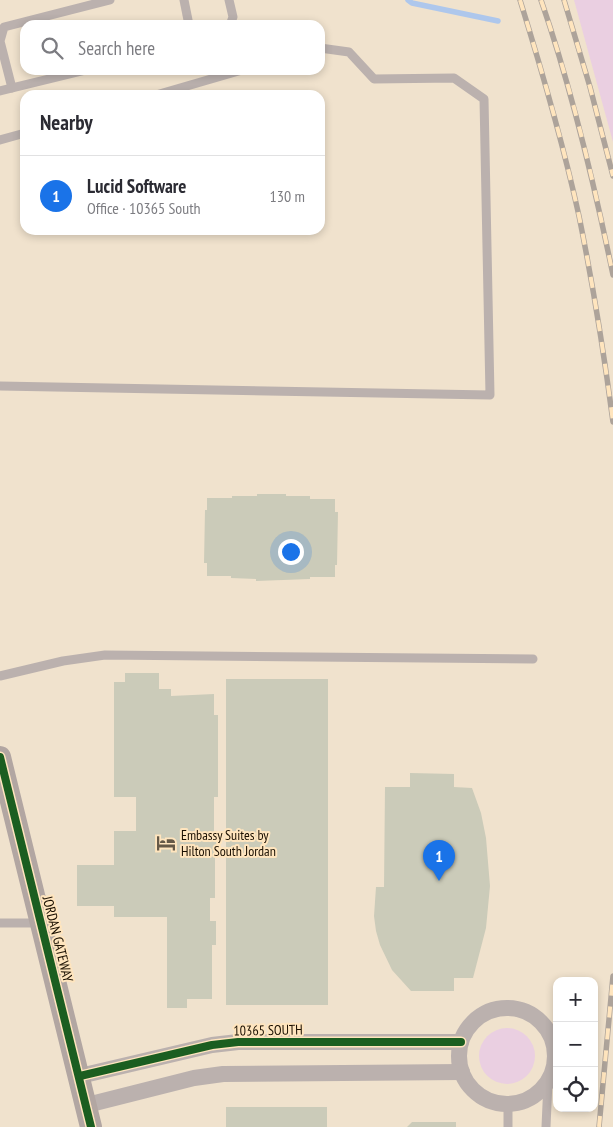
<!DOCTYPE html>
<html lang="en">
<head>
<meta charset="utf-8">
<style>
  body { margin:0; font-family:"PT Sans Narrow",sans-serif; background:#f2f2f3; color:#2b2b33 }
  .controls { position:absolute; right:15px; bottom:15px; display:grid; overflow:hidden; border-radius:10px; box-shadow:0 2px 8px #0003 }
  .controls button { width:45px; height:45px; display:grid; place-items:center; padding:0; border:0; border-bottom:1px solid #e1e1e2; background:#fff; color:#2b2b33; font:25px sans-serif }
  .you { position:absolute; left:290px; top:551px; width:18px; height:18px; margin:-12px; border:4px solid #fff; border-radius:50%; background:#1a73e8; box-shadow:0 0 0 8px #1a73e833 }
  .badge { display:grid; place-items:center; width:32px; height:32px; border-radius:50%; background:#1a73e8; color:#fff; font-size:16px; font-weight:700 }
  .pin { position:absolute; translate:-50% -41px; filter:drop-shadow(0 1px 2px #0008) }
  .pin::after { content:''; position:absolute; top:26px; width:18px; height:15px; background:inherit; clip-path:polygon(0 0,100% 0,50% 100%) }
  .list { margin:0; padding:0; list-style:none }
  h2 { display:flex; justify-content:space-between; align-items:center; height:65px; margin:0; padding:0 20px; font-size:21px }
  h2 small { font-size:16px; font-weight:400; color:#7c7c81 }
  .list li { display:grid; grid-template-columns:32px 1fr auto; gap:15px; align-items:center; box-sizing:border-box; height:80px; padding:0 20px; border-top:1px solid #e1e1e2 }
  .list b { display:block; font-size:19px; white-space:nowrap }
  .list p { margin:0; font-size:16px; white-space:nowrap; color:#7c7c81 }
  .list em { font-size:16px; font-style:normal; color:#7c7c81 }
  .icon { flex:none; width:28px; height:28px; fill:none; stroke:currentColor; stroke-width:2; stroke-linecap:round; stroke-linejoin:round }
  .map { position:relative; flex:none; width:613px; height:1127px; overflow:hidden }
  .search { position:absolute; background:#fff; box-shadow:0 2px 8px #0003; left:20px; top:20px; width:305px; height:55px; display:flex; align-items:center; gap:12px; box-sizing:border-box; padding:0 18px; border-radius:15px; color:#7c7c81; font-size:19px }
  .panel { position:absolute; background:#fff; box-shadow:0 2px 8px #0003; left:20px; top:90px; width:305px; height:145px; border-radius:15px }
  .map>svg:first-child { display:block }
  .green { fill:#eacfe1 }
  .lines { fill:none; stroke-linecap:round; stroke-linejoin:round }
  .stream { stroke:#aec7ec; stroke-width:5.5 }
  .building { fill:#cbcbb9 }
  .service { stroke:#bbb1ae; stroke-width:9 }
  .minor { stroke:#bbb1ae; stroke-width:16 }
  .secondary { stroke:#b2a6a2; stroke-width:22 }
  .rail-casing { stroke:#ada39a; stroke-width:5.5 }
  .rail { stroke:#ffe5be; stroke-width:4; stroke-dasharray:11; stroke-linecap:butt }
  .cycleway-casing { stroke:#ffe5be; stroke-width:11 }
  .cycleway { stroke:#1b5e20; stroke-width:8 }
  .labels { text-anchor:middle; stroke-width:4; stroke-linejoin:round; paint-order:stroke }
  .poi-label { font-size:14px; fill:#1a0f00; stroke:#ffe5be; text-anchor:start }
  .street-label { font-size:14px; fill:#1a0f00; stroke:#ffe5be }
</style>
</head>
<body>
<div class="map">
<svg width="613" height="1127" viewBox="0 0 613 1127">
  <rect width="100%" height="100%" fill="#f0e2cd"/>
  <!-- green -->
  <g class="green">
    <path d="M574,0H613V142Z"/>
    <circle cx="507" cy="1056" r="28"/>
  </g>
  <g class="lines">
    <!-- stream -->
    <path class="stream" d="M408,0L412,3L498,21"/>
  </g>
  <!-- building -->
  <g class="building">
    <path d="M257,494H286V496H310V499H335V512H338L337,565H335V577H310V579L256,581V579L231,578V576H207V563H204L205,510H207V498H232V496H257Z"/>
    <path d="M125,673H159V689H171V696L214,694V715H218V797H214V831H218V855H215V898H210V921H216V945H212V999H187V1008H167V917H114V906H77V865H114V831H136V797H114V682H125Z"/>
    <rect x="226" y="679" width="102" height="326"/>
    <path d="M410,773L454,774V787L472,788L481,813L486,838L490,886L486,928L473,978H454V991H411L392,970L380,945L376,931L374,916L376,887H384L385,787H410Z"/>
    <rect x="226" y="1107" width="101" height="20"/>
    <path d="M412,1122H456V1127H407Z"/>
  </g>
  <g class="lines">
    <!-- service -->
    <g class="service">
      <path d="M184,0L189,25"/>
      <path d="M229,0L233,17L230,25"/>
      <path d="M12,88L0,41L4,27L110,0"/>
      <path d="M0,91L86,70"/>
      <path d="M156,95L242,70"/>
      <path d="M0,140L25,133"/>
      <path d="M0,386L490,395L484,99L454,78L374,79L349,52L320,48"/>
      <path d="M0,676L63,661L105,655L533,659"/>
      <path d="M0,923H40"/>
      <path d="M508,1127V1103"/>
      <path d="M546,1127L548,1082"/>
    </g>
    <!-- minor -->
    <g class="minor">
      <circle cx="507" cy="1056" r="48"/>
      <path d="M80,1076L212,1045L238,1042H461"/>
      <path d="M87,1105L194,1078L223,1074L462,1072"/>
    </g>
    <!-- secondary -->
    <path class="secondary" d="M0,757L91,1127"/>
    <!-- rail casing -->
    <g class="rail-casing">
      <g id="rail">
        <path d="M520,0C542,71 563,143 579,216C593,285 604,353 613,422"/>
        <path d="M541,0C572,89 594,183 613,275"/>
        <path d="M564,0L590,87L613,176"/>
        <path d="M599,1127L613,976"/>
      </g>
    </g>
    <!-- rail -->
    <use href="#rail" class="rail"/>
    <!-- cycleway casing -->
    <g class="cycleway-casing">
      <g id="cycleway">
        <path d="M0,757L91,1127"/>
        <path d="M80,1076L212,1045L238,1042H461"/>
      </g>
    </g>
    <!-- cycleway -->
    <use href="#cycleway" class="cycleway"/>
  </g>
  <!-- icons -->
  <defs>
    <g id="hotel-bare" transform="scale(1.5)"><path d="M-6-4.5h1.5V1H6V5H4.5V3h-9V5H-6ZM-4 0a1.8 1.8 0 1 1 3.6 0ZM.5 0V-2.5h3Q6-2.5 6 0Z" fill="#655948" stroke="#ffe5be" stroke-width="2.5" paint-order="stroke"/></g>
  </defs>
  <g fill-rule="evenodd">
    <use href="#hotel-bare" x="166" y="843"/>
  </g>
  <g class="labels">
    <!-- poi labels -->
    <g class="poi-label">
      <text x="181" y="840">Embassy Suites by<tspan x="181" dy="16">Hilton South Jordan</tspan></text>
    </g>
    <!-- street labels -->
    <g class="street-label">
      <text transform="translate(58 939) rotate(76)" y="5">JORDAN GATEWAY</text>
      <text transform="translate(268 1030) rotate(-1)" y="5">10365 SOUTH</text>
    </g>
  </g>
</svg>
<div class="controls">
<button>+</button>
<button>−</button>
<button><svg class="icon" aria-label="locate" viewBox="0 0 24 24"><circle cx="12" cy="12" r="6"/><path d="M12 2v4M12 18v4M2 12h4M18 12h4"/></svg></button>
</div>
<div class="you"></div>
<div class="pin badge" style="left:439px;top:881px">1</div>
<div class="search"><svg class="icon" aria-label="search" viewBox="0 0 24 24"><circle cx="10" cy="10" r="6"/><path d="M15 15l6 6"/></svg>Search here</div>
<section class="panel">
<h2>Nearby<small></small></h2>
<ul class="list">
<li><span class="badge">1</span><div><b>Lucid Software</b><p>Office · 10365 South</p></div><em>130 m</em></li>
</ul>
</section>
</div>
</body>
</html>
